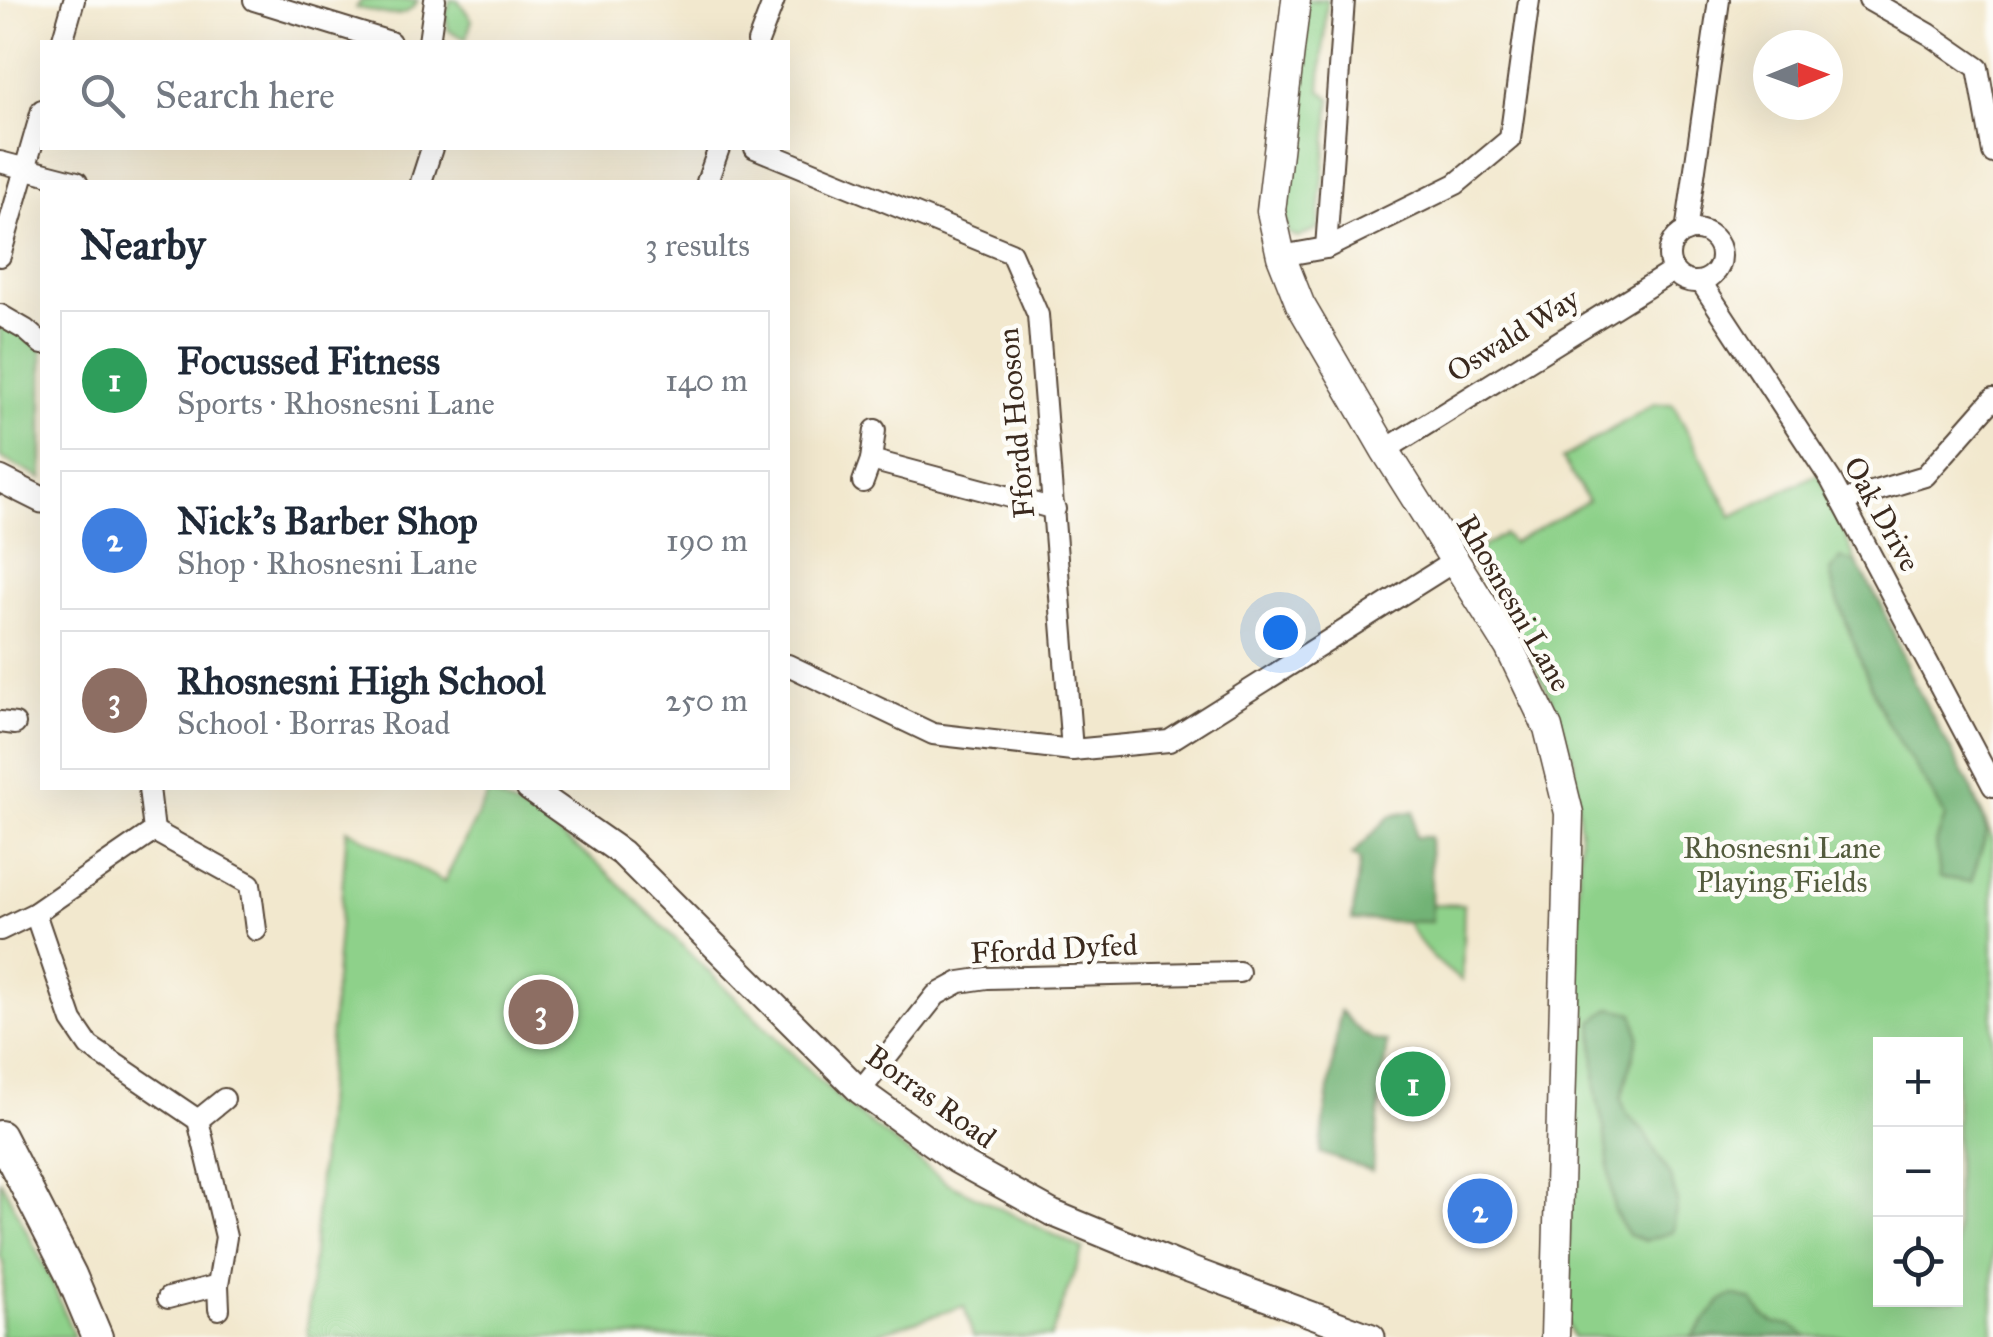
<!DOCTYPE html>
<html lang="en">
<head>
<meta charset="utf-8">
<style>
  body { margin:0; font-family:"IM FELL Great Primer",serif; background:#f2f2f3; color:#1f2937 }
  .controls { position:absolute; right:30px; bottom:30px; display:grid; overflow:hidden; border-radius:0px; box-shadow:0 10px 40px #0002 }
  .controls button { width:90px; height:90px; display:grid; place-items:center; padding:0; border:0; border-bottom:2px solid #e0e1e3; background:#fff; color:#1f2937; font:50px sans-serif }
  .compass { position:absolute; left:1753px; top:30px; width:90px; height:90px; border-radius:50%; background:#fff; box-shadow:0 10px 40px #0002; rotate:89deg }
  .you { position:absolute; left:1280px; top:632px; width:35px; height:35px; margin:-25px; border:8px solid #fff; border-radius:50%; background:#1a73e8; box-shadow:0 0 0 15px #1a73e833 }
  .badge { display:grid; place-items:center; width:65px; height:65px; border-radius:50%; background:#1f6fb2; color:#fff; font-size:32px; font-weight:700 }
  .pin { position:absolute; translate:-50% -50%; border:5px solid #fff; box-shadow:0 2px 10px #0006 }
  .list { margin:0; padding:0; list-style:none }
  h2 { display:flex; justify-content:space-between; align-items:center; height:130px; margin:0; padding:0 40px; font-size:42px }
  h2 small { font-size:32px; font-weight:400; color:#747a83 }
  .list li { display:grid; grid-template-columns:65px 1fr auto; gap:30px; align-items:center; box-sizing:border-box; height:140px; margin:0 20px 20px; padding:0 20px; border:2px solid #e0e1e3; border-radius:0px }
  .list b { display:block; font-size:38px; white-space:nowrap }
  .list p { margin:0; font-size:32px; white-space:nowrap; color:#747a83 }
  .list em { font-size:32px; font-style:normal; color:#747a83 }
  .icon { flex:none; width:55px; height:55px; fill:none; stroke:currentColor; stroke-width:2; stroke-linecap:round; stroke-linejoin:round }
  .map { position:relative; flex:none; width:1993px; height:1337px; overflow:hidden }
  .search { position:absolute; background:#fff; box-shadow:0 10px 40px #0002; left:40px; top:40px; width:750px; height:110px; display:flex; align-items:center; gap:25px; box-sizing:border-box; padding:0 35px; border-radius:0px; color:#747a83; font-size:38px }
  .panel { position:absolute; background:#fff; box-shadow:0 10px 40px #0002; left:40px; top:180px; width:750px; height:610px; border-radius:0px }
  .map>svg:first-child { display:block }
  .green { fill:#8ed18a; stroke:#647e54; stroke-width:2.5; fill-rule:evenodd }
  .forest { fill:#72b376; stroke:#566e4a; stroke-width:2.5 }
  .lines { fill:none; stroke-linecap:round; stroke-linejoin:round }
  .minor-casing { stroke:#564638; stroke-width:24 }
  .tertiary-casing { stroke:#564638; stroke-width:29 }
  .secondary-casing { stroke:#564638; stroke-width:31 }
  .primary-casing { stroke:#564638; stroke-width:34 }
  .minor { stroke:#fff; stroke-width:20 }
  .tertiary { stroke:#fff; stroke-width:25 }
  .secondary { stroke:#fff; stroke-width:28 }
  .primary { stroke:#fff; stroke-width:30 }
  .labels { text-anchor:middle; stroke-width:9; stroke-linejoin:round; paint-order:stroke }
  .street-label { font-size:30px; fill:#3b2a1e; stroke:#fdfcf7 }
  .park-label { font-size:30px; fill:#545c3e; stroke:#fdfcf7 }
</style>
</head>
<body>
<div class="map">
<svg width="1993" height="1337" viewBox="0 0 1993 1337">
  <rect width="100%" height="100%" fill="#fdfcf7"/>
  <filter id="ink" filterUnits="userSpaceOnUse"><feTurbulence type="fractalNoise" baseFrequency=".01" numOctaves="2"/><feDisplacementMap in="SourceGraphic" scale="20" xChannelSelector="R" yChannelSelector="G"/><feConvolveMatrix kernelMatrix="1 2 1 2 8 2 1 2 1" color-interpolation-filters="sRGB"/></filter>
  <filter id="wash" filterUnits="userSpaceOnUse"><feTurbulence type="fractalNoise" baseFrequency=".0048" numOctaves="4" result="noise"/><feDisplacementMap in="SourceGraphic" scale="40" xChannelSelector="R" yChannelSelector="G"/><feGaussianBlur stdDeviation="2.25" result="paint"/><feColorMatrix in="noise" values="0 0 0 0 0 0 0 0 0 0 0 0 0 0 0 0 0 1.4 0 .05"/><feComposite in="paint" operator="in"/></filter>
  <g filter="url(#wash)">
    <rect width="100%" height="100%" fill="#f2e8ce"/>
    <!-- green -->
    <g class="green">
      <path d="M362,0H418C403,27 380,10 356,8Z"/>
      <path d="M450,0H458L472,20L466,39L448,30L446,15Z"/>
      <path d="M1304,0H1327L1320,90L1331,99L1318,228L1298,238L1288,233L1284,217Z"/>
      <path d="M0,317L42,349V479L0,457Z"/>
      <path d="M1654,404H1673L1732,516L1819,473L1856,562L1883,608L1913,681L1972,789L1993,840V1337H1573L1566,1320L1580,827L1574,761L1552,700L1516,628L1466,557L1504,534L1512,543L1588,501L1562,459ZM1880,1044H1956V1300H1880Z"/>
      <path d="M489,793L540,820L603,868L840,1100L946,1182L1083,1249L1051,1337H973L964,1306L865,1337H309L307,1329L347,829L444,882Z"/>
      <path d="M1431,904L1464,905L1462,981C1438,964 1421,947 1406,921L1431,922Z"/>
      <path d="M0,1179L51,1279L74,1337H1L4,1264L0,1257Z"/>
    </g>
    <!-- forest -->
    <g class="forest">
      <path d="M1841,558L1856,562L1883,608L1913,681L1972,789L1987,832L1971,882L1940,877L1936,843L1945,817C1928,781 1902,752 1884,716C1865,676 1851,632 1834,591L1830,571Z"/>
      <path d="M1414,811L1415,837H1430L1432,922L1352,920L1360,860L1352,855L1390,816Z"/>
      <path d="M1611,1008L1634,1013L1639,1036L1621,1099L1627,1114L1643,1130L1671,1178L1677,1202L1673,1232L1644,1241L1628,1235L1614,1211L1604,1128L1596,1094L1593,1021Z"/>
      <path d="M1340,1011C1353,1024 1367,1043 1387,1042L1372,1171L1320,1153Z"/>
      <path d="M1733,1295L1752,1300L1764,1316L1775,1323L1791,1325L1807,1337H1692L1720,1302Z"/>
    </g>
  </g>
  <g filter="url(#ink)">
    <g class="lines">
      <!-- minor casing -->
      <g class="minor-casing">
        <g id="minor">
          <path d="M254,0L390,42"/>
          <path d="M1869,0L1929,34L1978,68L1993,153"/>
          <path d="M62,42L74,0"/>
          <path d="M429,42L435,0"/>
          <path d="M758,42L774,0"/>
          <path d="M755,148L1011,253L1038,315L1072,750"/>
          <path d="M0,162L77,182"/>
          <path d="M421,182L432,148"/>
          <path d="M707,182L719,148"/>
          <circle cx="1695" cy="256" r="26"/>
          <path d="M1686,232L1719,0"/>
          <path d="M1326,248L1344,0"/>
          <path d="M0,256L42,110"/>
          <path d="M1281,256L1326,248L1456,184L1510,139L1529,0"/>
          <path d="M1701,282L1831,480L1993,786"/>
          <path d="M0,315L26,330L42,344"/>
          <path d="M1385,450L1673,271"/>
          <path d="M871,460L1055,509"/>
          <path d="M863,482L871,460L875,430"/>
          <path d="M1842,501L1925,476L1993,399"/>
          <path d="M788,665L933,734L1072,750L1169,741L1453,562"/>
          <path d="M0,722L15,724"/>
          <path d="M149,788L154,831"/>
          <path d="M35,913L72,1021L89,1046L198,1120L226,1237L218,1285L219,1309"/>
          <path d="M0,930L35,913L154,831L250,884L256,930"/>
          <path d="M860,1091L936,995L960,982L987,978L1239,972"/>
          <path d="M198,1120L224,1099"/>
          <path d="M168,1298L218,1285"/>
        </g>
      </g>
      <!-- tertiary casing -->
      <g class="tertiary-casing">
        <g id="tertiary">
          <path d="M0,479L42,500"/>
          <path d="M529,788L622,853L860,1091L956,1160L1052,1213L1178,1265L1372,1337"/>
        </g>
      </g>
      <!-- secondary casing -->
      <g class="secondary-casing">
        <path id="secondary" d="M1296,0L1271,211L1281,256L1300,304L1385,450L1509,647L1548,728L1569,813L1555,1337"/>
      </g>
      <!-- primary casing -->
      <g class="primary-casing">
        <path id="primary" d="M0,1136L71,1275L97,1337"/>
      </g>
      <!-- minor -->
      <use href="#minor" class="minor"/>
      <!-- tertiary -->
      <use href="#tertiary" class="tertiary"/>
      <!-- secondary -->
      <use href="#secondary" class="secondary"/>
      <!-- primary -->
      <use href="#primary" class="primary"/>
    </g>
  </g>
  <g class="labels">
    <!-- street labels -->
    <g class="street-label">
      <text transform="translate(1513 335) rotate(-32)" y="10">Oswald Way</text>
      <text transform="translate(1016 423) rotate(-95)" y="10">Ffordd Hooson</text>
      <text transform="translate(1882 514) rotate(61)" y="10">Oak Drive</text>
      <text transform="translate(1514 603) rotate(60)" y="10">Rhosnesni Lane</text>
      <text transform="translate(1054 949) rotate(-3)" y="10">Ffordd Dyfed</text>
      <text transform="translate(931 1097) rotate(36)" y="10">Borras Road</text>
    </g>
    <!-- park labels -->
    <g class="park-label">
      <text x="1782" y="858">Rhosnesni Lane<tspan x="1782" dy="34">Playing Fields</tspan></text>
    </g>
  </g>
</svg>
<div class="controls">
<button>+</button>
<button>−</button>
<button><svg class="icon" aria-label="locate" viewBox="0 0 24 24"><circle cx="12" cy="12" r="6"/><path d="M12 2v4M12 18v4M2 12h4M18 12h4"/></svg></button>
</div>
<svg class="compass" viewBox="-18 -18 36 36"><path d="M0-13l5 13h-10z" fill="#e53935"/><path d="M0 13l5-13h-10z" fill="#747a83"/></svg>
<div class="you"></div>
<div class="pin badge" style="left:1413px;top:1084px;background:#2e9e5b">1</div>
<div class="pin badge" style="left:1480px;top:1211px;background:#3f7fe0">2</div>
<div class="pin badge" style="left:541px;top:1012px;background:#8d6e63">3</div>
<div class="search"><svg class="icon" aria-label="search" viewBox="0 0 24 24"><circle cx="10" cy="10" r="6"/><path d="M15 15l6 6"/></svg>Search here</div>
<section class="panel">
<h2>Nearby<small>3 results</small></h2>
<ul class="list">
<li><span class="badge" style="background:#2e9e5b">1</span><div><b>Focussed Fitness</b><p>Sports · Rhosnesni Lane</p></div><em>140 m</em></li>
<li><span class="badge" style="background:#3f7fe0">2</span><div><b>Nick's Barber Shop</b><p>Shop · Rhosnesni Lane</p></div><em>190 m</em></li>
<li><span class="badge" style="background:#8d6e63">3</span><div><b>Rhosnesni High School</b><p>School · Borras Road</p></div><em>250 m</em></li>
</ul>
</section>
</div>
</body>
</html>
